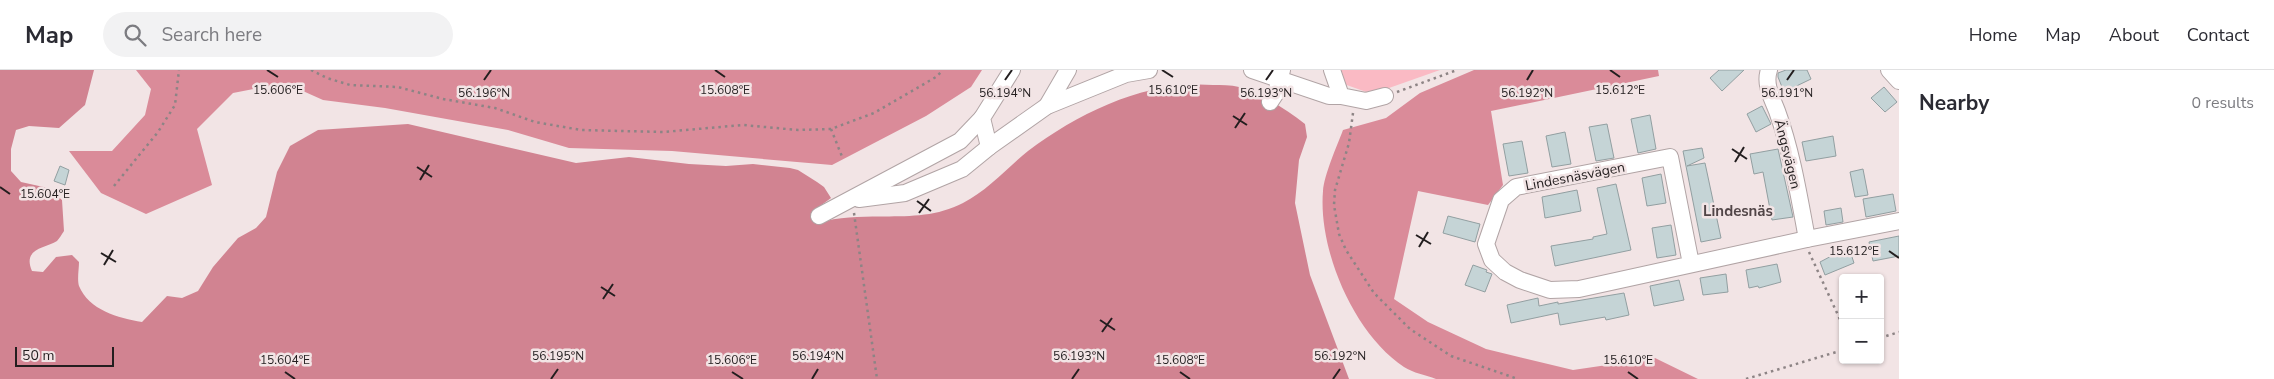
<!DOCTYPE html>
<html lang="en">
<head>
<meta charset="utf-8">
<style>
  body { margin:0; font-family:"Nunito Sans",sans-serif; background:#f2f2f3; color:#2b2b33 }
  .controls { position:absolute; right:15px; bottom:15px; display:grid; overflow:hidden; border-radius:5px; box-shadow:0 1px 4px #0004 }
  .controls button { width:45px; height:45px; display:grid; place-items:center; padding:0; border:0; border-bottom:1px solid #e1e1e2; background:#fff; color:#2b2b33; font:25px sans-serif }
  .scale { position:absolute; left:15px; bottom:12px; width:99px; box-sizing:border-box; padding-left:5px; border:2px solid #231e1f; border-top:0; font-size:14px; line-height:18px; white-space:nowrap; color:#231e1f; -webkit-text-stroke:4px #f2e4e5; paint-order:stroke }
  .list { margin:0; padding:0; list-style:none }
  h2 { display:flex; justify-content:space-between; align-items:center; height:65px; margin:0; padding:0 20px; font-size:21px }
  h2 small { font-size:16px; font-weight:400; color:#7c7c81 }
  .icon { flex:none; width:28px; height:28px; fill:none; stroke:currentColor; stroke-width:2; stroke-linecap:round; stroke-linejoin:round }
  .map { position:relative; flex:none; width:1899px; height:309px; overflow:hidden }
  header { display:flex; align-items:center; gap:30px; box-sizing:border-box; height:70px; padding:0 25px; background:#fff; border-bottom:1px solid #e1e1e2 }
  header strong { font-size:24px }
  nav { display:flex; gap:28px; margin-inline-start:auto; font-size:18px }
  .search { width:350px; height:45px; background:#f2f2f3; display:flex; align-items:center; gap:12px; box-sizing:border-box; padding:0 18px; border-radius:28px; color:#7c7c81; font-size:19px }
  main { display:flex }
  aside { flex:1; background:#fff }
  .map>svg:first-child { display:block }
  .green { fill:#fabac4 }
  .forest { fill:#da8b99 }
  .water { fill:#d18391 }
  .building { fill:#c5d4d6; stroke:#929fa1 }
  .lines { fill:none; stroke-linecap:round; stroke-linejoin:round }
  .minor-casing { stroke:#b1a4a5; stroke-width:18 }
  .path { stroke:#8d8485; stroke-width:2.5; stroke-dasharray:2.5 4; stroke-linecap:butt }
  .minor { stroke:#fff; stroke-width:16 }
  .ticks { fill:none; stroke:#231e1f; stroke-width:2 }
  .labels { text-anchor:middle; stroke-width:5; stroke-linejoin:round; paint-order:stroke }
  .street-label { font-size:14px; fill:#231e1f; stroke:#f2e4e5 }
  .neighbourhood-label { font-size:15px; font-weight:bold; fill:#514547; stroke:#f2e4e5 }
  .ticks-label { font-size:12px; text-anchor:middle; fill:#231e1f; stroke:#f2e4e5; stroke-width:5; stroke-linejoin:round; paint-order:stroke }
</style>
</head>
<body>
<header>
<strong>Map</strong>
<div class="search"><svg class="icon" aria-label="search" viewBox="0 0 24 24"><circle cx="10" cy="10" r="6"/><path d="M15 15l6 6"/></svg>Search here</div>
<nav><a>Home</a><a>Map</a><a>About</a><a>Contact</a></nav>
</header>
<main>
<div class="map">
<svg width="1899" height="309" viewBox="0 0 1899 309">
  <rect width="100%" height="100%" fill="#f2e4e5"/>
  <!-- green -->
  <path class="green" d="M1337,0H1440L1372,24L1341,13Z"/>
  <!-- forest -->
  <g class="forest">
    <path d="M136,0H982L971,17L926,46L832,95L672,81L569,78L508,60L385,38L323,30L285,13L233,23L197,59L212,115L146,144L101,123L69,81H112L145,45L151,19Z"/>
    <path d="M1474,0H1658L1659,6L1491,41L1503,115L1488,135L1418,121L1394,229L1428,252L1486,279L1573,300L1655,288L1698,309H1436C1426,305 1413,303 1404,297C1354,264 1318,180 1323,121C1324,105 1337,76 1343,60L1386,48L1420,23Z"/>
  </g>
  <!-- water -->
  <path class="water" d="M0,0H94L85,35L59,58L29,56L16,60L11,79V101L21,112L48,118L62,130L64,161C62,164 59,169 57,171C46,178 22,178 32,201L43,202L56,187L72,185L79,192C79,199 77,209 79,216C89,240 118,248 142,252L167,226L182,228L198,221L213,197L238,168L256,158L266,147L277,102L290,76L318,60L408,54L576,93L629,87L689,94L726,96L753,94L790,98L798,100L817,112L824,117L831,128L812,142L818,153C866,138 917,157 963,133C987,121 1007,98 1028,81C1080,42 1146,10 1213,15C1221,15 1231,15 1239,17C1263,25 1286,39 1305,54L1307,67L1299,90L1295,133L1310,205L1349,309H0Z"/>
  <!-- building -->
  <g class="building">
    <path d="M1719,0H1744L1722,21L1710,8Z"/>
    <path d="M1786,0H1807L1811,9L1784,22L1778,7V3Z"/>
    <path d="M1884,17L1897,32L1885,42L1871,28Z"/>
    <path d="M1762,36L1771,54L1756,62L1747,44Z"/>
    <path d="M1650,45L1656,79L1638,83L1631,49Z"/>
    <path d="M1607,54L1614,88L1596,91L1589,57Z"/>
    <path d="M1565,62L1571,94L1552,97L1546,66Z"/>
    <path d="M1833,66L1836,86L1806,91L1802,72Z"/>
    <path d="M1522,71L1528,103L1509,106L1503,74Z"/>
    <path d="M1702,78L1704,88L1687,96L1705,93L1721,168L1701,172L1683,81Z"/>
    <path d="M1778,79L1793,147L1772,150L1763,102L1754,104L1750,84Z"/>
    <path d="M60,96L69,100L65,115L54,111Z"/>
    <path d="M1863,99L1868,125L1855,127L1850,102Z"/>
    <path d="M1661,104L1666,133L1647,136L1642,108Z"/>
    <path d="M1616,114L1631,180L1555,196L1551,176L1593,169V167L1607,164L1597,118Z"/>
    <path d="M1577,120L1581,141L1545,148L1542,127Z"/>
    <path d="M1893,124L1896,141L1866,147L1863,129Z"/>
    <path d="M1841,138L1843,152L1826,155L1824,141Z"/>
    <path d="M1448,146L1480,154L1475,172L1443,163Z"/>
    <path d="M1671,155L1676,185L1657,188L1652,158Z"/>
    <path d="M1899,166V186L1873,191L1869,172Z"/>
    <path d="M1850,181L1854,193L1825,205L1820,192L1839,182L1840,185Z"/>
    <path d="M1777,194L1781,212L1759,218L1758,216L1749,218L1746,200Z"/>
    <path d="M1473,195L1487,200L1486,202L1492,204L1485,222L1465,215Z"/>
    <path d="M1726,204L1728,222L1703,225L1700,208Z"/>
    <path d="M1679,210L1684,230L1654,236L1650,216Z"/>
    <path d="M1624,223L1629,245L1606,250L1605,247L1560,255L1558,243L1511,253L1507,235L1538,228L1539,236L1558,232V234Z"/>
  </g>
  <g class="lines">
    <!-- minor casing -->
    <g class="minor-casing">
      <g id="minor">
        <path d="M1012,0L982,48L989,77L1047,36L1126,4L1149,0"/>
        <path d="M1252,0L1329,26H1341"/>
        <path d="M1332,0L1341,26L1366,31L1385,26"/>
        <path d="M1769,0C1764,14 1772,28 1777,41C1792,82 1799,126 1807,169"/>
        <path d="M1889,0L1899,11"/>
        <path d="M1270,32L1276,23L1282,0"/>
        <path d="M1047,36L1068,0"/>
        <path d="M859,129L905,123L962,99L989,77"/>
        <path d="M819,146L960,71L982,48"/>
        <path d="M1691,194L1670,87L1516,117L1501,130L1486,174L1492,190L1505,202L1520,210L1550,220L1579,219L1807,169L1899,151"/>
      </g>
    </g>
    <!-- path -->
    <g class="path">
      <path d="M311,0L327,8L350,15L398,17L443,29L495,38L535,52L581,60L663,62L743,55L798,60L831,59L874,43L936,7L943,0"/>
      <path d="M1397,22L1457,0"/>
      <path d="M1353,43L1349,73L1335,120L1334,135L1339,164L1346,180L1374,223L1410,259L1451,286L1518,309"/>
      <path d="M831,59L843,89"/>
      <path d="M114,116L158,62L175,35L179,0"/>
      <path d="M854,143L877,309"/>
      <path d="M1809,182L1843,256"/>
      <path d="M1880,268L1899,262"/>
      <path d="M1746,309L1843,280"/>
    </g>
    <!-- minor -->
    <use href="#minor" class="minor"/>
  </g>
  <!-- ticks -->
  <path class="ticks" d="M267,0L278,7M715,0L725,7M1162,0L1173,7M1610,0L1620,7M484,10L491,0M1005,10L1012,0M1266,10L1273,0M1527,10L1533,0M1787,10L1794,0M1233,46L1247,55M1235,58L1245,43M1732,79L1747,89M1735,92L1744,77M417,97L432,107M420,110L429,95M0,117L10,124M917,131L931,141M919,143L929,129M1416,165L1431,174M1419,177L1428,162M1889,181L1899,188M101,183L116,192M104,195L113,180M601,217L615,226M603,229L613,214M1100,250L1115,260M1102,262L1112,248M285,302L295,309M732,302L743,309M1180,302L1190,309M1628,302L1638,309M551,309L558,299M812,309L818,299M1072,309L1079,299M1333,309L1340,299"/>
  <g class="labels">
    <!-- street labels -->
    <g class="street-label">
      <text transform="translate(1788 84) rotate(76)" y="5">Ängsvägen</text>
      <text transform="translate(1575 106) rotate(-11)" y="5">Lindesnäsvägen</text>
    </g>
    <!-- neighbourhood labels -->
    <g class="neighbourhood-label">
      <text x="1738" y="146">Lindesnäs</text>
    </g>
  </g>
  <g class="ticks-label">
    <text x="278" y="24">15.606°E</text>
    <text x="725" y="24">15.608°E</text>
    <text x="1173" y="24">15.610°E</text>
    <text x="1620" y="24">15.612°E</text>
    <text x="1527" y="27">56.192°N</text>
    <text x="484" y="27">56.196°N</text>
    <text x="1005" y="27">56.194°N</text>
    <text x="1266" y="27">56.193°N</text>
    <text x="1787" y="27">56.191°N</text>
    <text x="45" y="128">15.604°E</text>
    <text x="1854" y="185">15.612°E</text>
    <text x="558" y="290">56.195°N</text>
    <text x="818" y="290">56.194°N</text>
    <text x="1079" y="290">56.193°N</text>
    <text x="1340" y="290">56.192°N</text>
    <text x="285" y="294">15.604°E</text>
    <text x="732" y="294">15.606°E</text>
    <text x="1180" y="294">15.608°E</text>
    <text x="1628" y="294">15.610°E</text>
  </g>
</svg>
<div class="controls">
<button>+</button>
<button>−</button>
</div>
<div class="scale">50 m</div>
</div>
<aside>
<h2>Nearby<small>0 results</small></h2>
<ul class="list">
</ul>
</aside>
</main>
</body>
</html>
